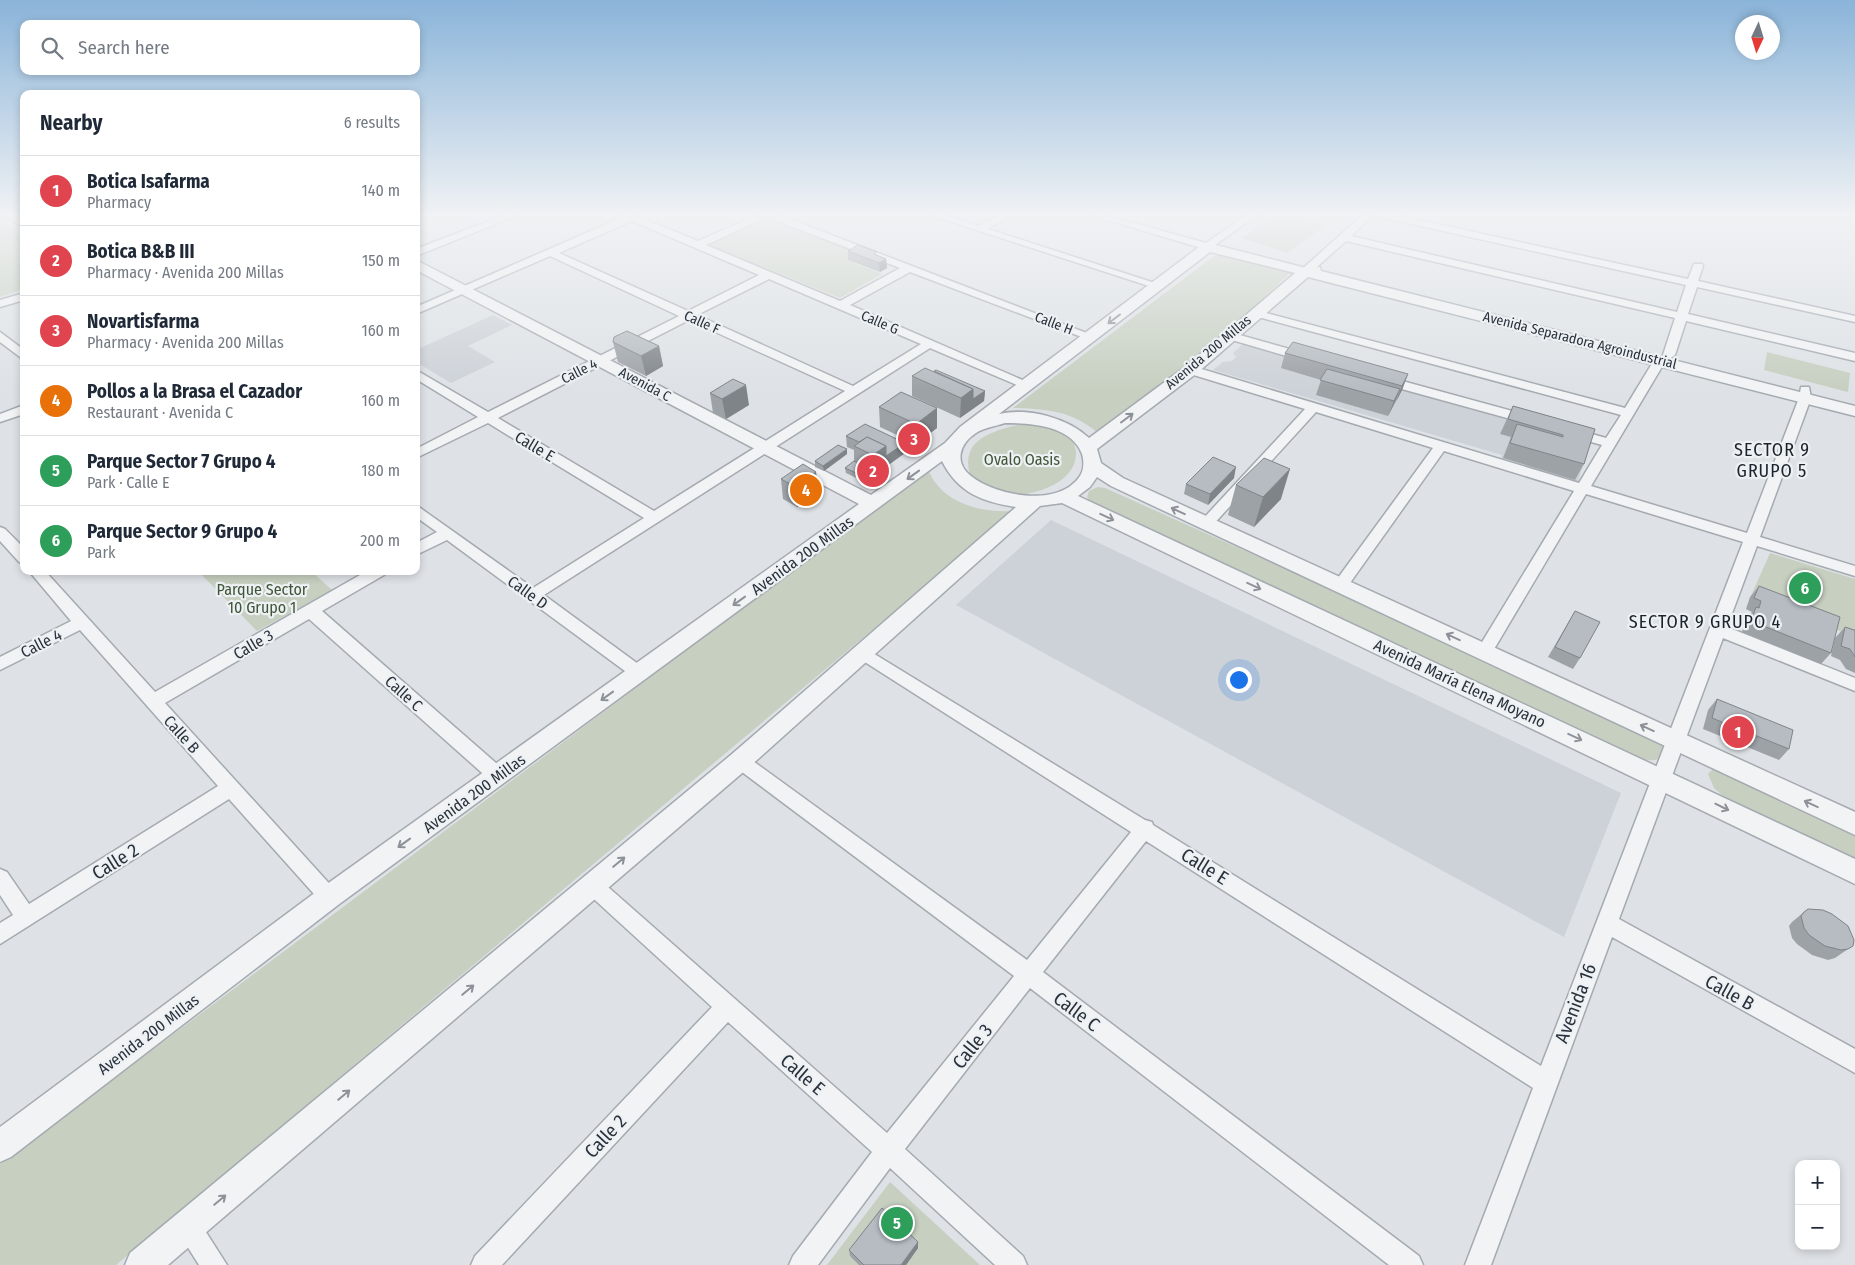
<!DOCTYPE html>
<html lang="en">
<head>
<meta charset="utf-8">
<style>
  body { margin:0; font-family:"Fira Sans Condensed",sans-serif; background:#f2f2f3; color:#1f2937 }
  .controls { position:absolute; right:15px; bottom:15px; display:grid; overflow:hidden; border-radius:10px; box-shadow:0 2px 8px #0003 }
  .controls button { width:45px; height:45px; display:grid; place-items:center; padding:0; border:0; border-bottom:1px solid #e0e1e3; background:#fff; color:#1f2937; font:25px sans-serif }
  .compass { position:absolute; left:1735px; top:15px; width:45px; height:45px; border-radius:50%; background:#fff; box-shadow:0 2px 8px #0003; rotate:184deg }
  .you { position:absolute; left:1238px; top:679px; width:18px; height:18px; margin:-12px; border:4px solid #fff; border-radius:50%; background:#1a73e8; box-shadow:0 0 0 8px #1a73e833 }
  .badge { display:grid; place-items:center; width:32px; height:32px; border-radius:50%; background:#111827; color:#fff; font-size:16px; font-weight:700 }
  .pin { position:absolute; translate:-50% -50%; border:2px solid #fff; box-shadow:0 1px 5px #0006 }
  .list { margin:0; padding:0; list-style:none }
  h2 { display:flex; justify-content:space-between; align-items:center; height:65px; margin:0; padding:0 20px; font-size:21px }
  h2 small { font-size:16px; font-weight:400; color:#747a83 }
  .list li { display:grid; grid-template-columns:32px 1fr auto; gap:15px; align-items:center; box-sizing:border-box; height:70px; padding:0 20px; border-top:1px solid #e0e1e3 }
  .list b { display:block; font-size:19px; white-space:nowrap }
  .list p { margin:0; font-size:16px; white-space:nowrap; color:#747a83 }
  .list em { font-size:16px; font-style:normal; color:#747a83 }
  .icon { flex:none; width:28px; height:28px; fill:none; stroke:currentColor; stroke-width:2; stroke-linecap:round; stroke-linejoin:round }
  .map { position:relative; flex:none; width:1855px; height:1265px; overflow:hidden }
  .search { position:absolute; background:#fff; box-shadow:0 2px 8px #0003; left:20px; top:20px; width:400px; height:55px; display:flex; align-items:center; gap:12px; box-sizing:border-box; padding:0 18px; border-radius:10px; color:#747a83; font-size:19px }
  .panel { position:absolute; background:#fff; box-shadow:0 2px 8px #0003; left:20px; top:90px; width:400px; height:485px; border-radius:10px }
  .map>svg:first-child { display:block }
  .built { fill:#cdd2d8 }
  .green { fill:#c6cfc0 }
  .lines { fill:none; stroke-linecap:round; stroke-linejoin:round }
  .minor-casing { stroke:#a4aab0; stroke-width:3 }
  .tertiary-casing { stroke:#a4aab0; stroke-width:3 }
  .minor { fill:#f1f3f5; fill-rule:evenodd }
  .tertiary { fill:#f1f3f5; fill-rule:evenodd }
  .wall { fill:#9da2a7 }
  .shaded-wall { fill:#7f8488 }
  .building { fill:#b6bcc2; stroke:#7f8488 }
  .oneway { stroke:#8d9298 }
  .labels { text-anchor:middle; stroke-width:4.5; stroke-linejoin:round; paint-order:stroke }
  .far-street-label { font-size:14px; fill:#29323c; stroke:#eef1f4 }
  .street-label { font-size:16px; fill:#29323c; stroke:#eef1f4 }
  .park-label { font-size:16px; fill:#415638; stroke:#eef1f4 }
  .neighbourhood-label { font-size:18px; letter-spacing:1px; fill:#1b232c; stroke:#eef1f4 }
  .near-street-label { font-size:19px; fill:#29323c; stroke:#eef1f4 }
</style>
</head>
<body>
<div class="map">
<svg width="1855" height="1265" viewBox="0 0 1855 1265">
  <rect width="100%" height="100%" fill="#dee2e6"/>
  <!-- built -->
  <g class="built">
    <path d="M493,315L512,325L468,346L495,362L451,383L416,362V350Z"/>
    <path d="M1243,344L1589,442L1578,482L1501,458L1502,455L1213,370L1223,362L1232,361L1236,357L1233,353Z"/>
    <path d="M1051,520L1621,793L1564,937L956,605Z"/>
  </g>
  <!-- green -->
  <g class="green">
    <path d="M1278,213H1286L1326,225L1287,253L1241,238Z"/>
    <path d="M763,217L858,253L847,260L882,274L840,298L706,244Z"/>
    <path d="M3,222L24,238V289L0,297V223Z"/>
    <path d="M1223,255L1290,273L1255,306L1101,436C1075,411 1047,409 1013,408L1214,256Z"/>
    <path d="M1767,352L1850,373L1848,392L1764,370Z"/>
    <path d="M1017,425C1034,424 1053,424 1068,436C1073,440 1076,447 1076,453C1076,477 1050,489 1030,493C1023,495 1015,497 1008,496C996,494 983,486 972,481C958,443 985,433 1017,425Z"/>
    <path d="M928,469C941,503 980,513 1014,511L116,1265H0V1164Z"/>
    <path d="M1098,487L1105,488L1406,623L1663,744L1666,750C1662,760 1655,761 1645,760L1090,502L1087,497L1089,491Z"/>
    <path d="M1770,553L1855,579V637L1751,596Z"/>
    <path d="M198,571H311L332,590L257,631Z"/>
    <path d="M1721,769L1855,831V860L1723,796L1714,788L1708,774L1712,770Z"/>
    <path d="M890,1182L980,1265H827Z"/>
  </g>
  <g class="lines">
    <!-- minor casing -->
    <g class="minor-casing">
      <g id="minor">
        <path d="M2,213H13L24,220V228Z"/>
        <path d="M510,213H523L416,256V249Z"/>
        <path d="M617,213H629L698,241L761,213H774L1097,337L1095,339H1087L910,272L850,305L1034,385L1032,388H1024L930,348L544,595L645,669L647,673L645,677L639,679L633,677L447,540L416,555V543L437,532L416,517V505L533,588L644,518L488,423L416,458V449L478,417L416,379V370L488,412L679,316L550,256L416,314V307L623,217ZM767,217L900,268L840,301L706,245ZM632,221L759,275L688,311L559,253ZM769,279L921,344L853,386L697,315ZM689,320L845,391L654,511L498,418Z"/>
        <path d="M924,213H938L979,226L1002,213H1013L988,229L1164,286L1163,288H1155Z"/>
        <path d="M1084,213H1098L1206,243L1249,213H1260L1208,250Z"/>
        <path d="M1365,213H1387L1688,279L1694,264H1702L1703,266L1698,281L1855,316V322L1697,287L1688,314L1855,353V361L1686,321L1675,355L1669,359L1663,355L1675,318L1346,241L1309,274H1301V270ZM1373,215L1376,216L1686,285L1677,312L1351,236Z"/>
        <path d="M24,293V300L0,307V300Z"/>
        <path d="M1255,310L1625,408L1656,357H1664L1666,360L1591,486L1747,533L1799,398L1801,387H1809L1811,398L1760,537L1855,566V576L1757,546L1727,627L1855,678V691L1723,638L1619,919L1855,1049V1073L1612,937L1491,1265H1465L1533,1088L1146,841L1043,972L1419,1256L1423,1265H1389L1030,988L905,1149L1023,1256L1027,1265H995L890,1168L818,1265H789L793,1256L872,1152L728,1022L502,1265H471L475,1256L712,1007L585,891L582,885L585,879L592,876L599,879L887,1133L1014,976L734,766L731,761L734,756L740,754L746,756L1027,960L1131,832L857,657L855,653L857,649L863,647L1145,820L1152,822L1153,825L1541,1066L1743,542L1586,494L1490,656L1484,658L1478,656L1476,652L1574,491L1444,451L1345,590H1335L1332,586L1335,582L1433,448L1316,412L1211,527H1201L1199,524L1201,521L1305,409L1187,373L1185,370L1187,367H1195L1579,483L1602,445L1566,435L1564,432L1571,428L1606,438L1621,415L1251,315V311Z"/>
        <path d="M0,332L24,350V360L0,342Z"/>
        <path d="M1229,332L1311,355L1313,358L1307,362L1225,338L1223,336Z"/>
        <path d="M1384,376L1534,417L1535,420L1529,424L1380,383L1378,380L1380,377Z"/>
        <path d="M24,405V414L0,422V414Z"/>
        <path d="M0,527L5,529L24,548V563L19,562L0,541Z"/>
        <path d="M29,571H45L155,692L367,571H386L384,575L322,611L504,770L506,775L504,780L497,783L490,780L309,619L165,703L336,891L339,897L336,903L329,906L322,903L229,799L0,944V923L13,915L0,895V869L7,872L29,904L218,786L80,630L0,670V657L71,621Z"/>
        <path d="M188,1214L197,1218L227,1265H199L175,1227L179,1218Z"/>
      </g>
    </g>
    <!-- tertiary casing -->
    <g class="tertiary-casing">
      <path id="tertiary" d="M1208,243L1306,268L1320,267L1321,271L1855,406V416L1308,277L1197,373L1097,449L1101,463L1123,478L1855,812V835L1111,486L1097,477L1090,487L1078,496L1855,859V884L1062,503L1040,506L748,768L168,1265H125L130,1253L732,754L1016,507C983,502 958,493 942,461L338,905L11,1157L0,1162V1127L320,889L859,504L416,270V260L871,495L945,443L960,427L1203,244ZM1210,252L1295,273L1185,367L1089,438C1068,418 1028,407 999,414ZM1005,423C1030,423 1071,425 1082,454C1084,461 1084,470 1080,476C1059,508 996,496 971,476C954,463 959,444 976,433C983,428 996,426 1005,423Z"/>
    </g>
    <!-- minor -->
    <use href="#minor" class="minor"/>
    <!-- tertiary -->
    <use href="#tertiary" class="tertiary"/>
  </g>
  <!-- wall -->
  <g class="wall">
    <path d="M848,251L877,255L886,259L887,268L880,272L848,260Z"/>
    <path d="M613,342L659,346L663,366L646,376L618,362Z"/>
    <path d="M1285,353L1408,374L1402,390L1388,416L1316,395L1321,380L1281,368Z"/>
    <path d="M934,371L985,391L984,401L960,418L912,396V376Z"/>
    <path d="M710,393L749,405L726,419L713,413Z"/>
    <path d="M1513,406L1595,429L1584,464L1575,480L1503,458L1511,437L1500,434Z"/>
    <path d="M879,407L937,428L916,444L880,427Z"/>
    <path d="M846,436L905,443V453L865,482L846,473L845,468L854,461V450L847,447Z"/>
    <path d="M847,454L824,471L815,467V461Z"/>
    <path d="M816,472L818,492L797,507L783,499L781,479Z"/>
    <path d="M1234,478L1208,505L1184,494L1186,484Z"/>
    <path d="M1236,485L1281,499L1254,527L1228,515Z"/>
    <path d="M1759,586L1831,653L1821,664L1742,632L1747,617L1752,612L1746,609L1750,597Z"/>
    <path d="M1575,611L1580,658L1573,669L1548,657Z"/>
    <path d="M1845,627L1854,630H1855V673L1846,669L1840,660L1831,656L1835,638Z"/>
    <path d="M1717,699L1789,749L1779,760L1703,729L1708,710Z"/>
    <path d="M1804,912L1848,949L1835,958L1828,960L1812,955L1797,944L1792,938L1789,926L1792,922Z"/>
    <path d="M918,1242V1248L906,1265H859L850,1256L849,1250Z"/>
  </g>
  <!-- shaded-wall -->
  <g class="shaded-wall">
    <path d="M886,259L887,268L880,272L879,263Z"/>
    <path d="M659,346L663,366L646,376L641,356Z"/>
    <path d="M1408,374L1402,390L1396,402L1402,386Z"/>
    <path d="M746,385L749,405L726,419L722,399Z"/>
    <path d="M973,389L985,391L984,401L960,418L961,398Z"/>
    <path d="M1400,389L1394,404L1388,416L1394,401Z"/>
    <path d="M937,408V428L916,444V424Z"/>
    <path d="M905,443V453L865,482V477L874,470L873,455L886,446Z"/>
    <path d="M847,449V454L824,471L823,466Z"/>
    <path d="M1236,467L1234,478L1208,505L1210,494Z"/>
    <path d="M1290,469L1281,499L1254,527L1263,497Z"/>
    <path d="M816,472L818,492L797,507L794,486Z"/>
    <path d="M918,1242V1248L906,1265H901Z"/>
  </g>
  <!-- building -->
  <g class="building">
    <path d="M858,245L877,252L874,254L886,259L879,263L848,251Z"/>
    <path d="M627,331L659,346L641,356L613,342L614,337Z"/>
    <path d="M1293,342L1408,374L1402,386L1285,353Z"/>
    <path d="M925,368L973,389L961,398L912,376Z"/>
    <path d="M1327,369L1400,389L1394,401L1320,380Z"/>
    <path d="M936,370L985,391L973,399V389L934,371Z"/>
    <path d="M733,379L746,385L722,399L710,393Z"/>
    <path d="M901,392L937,408L916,424L879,407Z"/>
    <path d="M1513,406L1595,429L1584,464L1510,443L1517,424L1563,437V435L1508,419Z"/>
    <path d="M865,424L905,443L886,456V446L867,437L859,442L846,436Z"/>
    <path d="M867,437L886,446L873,455L854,446Z"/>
    <path d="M838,445L847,449L823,466L815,461Z"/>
    <path d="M1213,457L1236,467L1210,494L1186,484Z"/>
    <path d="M1264,458L1290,469L1263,497L1236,485Z"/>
    <path d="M854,461L874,470L865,477L845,468Z"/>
    <path d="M803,464L816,472L794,486L781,479Z"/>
    <path d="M1759,586L1840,617L1831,653L1751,621L1756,607L1759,608L1761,601L1754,598Z"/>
    <path d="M1575,611L1600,622L1580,658L1555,647Z"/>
    <path d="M1845,627L1854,630H1855V657L1850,649L1841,646Z"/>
    <path d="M1717,699L1793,730L1789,749L1712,718Z"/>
    <path d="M1808,909L1823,910L1832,914L1848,926L1854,940L1853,946L1848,949L1841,950L1825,946L1809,935L1804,928L1801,916L1804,912Z"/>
    <path d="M882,1208L918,1242L901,1265H864L849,1250Z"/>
  </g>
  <!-- one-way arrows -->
  <defs><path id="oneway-shaft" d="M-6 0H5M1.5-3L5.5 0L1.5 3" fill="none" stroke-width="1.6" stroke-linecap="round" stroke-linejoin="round" transform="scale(1.25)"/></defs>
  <g class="oneway">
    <use href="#oneway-shaft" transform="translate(1114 319) rotate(143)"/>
    <use href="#oneway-shaft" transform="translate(1127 418) rotate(-37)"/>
    <use href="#oneway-shaft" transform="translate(913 475) rotate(144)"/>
    <use href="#oneway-shaft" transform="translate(1178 511) rotate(-155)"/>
    <use href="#oneway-shaft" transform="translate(1107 517) rotate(25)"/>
    <use href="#oneway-shaft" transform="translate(1254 586) rotate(25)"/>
    <use href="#oneway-shaft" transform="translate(739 601) rotate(144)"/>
    <use href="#oneway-shaft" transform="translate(1453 637) rotate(-155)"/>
    <use href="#oneway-shaft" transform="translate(607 696) rotate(144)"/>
    <use href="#oneway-shaft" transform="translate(1647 728) rotate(-155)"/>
    <use href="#oneway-shaft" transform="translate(1575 737) rotate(25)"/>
    <use href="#oneway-shaft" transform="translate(1811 804) rotate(-155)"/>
    <use href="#oneway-shaft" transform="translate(1722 807) rotate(26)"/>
    <use href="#oneway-shaft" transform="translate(404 843) rotate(144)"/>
    <use href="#oneway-shaft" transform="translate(619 862) rotate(-40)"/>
    <use href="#oneway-shaft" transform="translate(468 990) rotate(-40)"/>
    <use href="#oneway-shaft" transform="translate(344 1095) rotate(-40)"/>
    <use href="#oneway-shaft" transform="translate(220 1200) rotate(-40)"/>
  </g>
  <!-- sky -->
  <linearGradient id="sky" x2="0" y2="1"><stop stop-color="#8ab4d9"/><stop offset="0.55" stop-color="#f0f2f4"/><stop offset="1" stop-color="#f0f2f4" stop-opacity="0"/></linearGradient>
  <rect width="1855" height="390" fill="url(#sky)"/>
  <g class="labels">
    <!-- far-street labels -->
    <g class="far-street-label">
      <text transform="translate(702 322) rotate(24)" y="5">Calle F</text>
      <text transform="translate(880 322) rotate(23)" y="5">Calle G</text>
      <text transform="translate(1054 323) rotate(21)" y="5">Calle H</text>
      <text transform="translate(1580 340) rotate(14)" y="5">Avenida Separadora Agroindustrial</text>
      <text transform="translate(1208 352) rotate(-40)" y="5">Avenida 200 Millas</text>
      <text transform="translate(579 371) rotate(-27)" y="5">Calle 4</text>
      <text transform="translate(645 384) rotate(28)" y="5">Avenida C</text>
    </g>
    <!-- street labels -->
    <g class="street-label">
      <text transform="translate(535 446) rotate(31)" y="6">Calle E</text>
      <text transform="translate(802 555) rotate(-36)" y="6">Avenida 200 Millas</text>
      <text transform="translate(528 592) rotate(36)" y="6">Calle D</text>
      <text transform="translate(41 643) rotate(-27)" y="6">Calle 4</text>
      <text transform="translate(253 644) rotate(-30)" y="6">Calle 3</text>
      <text transform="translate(1460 683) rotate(25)" y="6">Avenida María Elena Moyano</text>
      <text transform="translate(404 693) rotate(42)" y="6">Calle C</text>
      <text transform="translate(182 734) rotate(48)" y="6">Calle B</text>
      <text transform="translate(474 793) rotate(-36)" y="6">Avenida 200 Millas</text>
      <text transform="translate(148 1034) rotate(-37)" y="6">Avenida 200 Millas</text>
    </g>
    <!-- park labels -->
    <g class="park-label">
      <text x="1022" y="465">Ovalo Oasis</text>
      <text x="262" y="595">Parque Sector<tspan x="262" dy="18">10 Grupo 1</tspan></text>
    </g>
    <!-- neighbourhood labels -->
    <g class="neighbourhood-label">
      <text x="1772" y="456">SECTOR 9<tspan x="1772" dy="21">GRUPO 5</tspan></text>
      <text x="1705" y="628">SECTOR 9 GRUPO 4</text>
    </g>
    <!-- near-street labels -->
    <g class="near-street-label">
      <text transform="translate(115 861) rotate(-32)" y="7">Calle 2</text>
      <text transform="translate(1205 866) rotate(32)" y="7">Calle E</text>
      <text transform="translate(1730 992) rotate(29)" y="7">Calle B</text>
      <text transform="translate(1575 1003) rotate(-69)" y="7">Avenida 16</text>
      <text transform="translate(1077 1011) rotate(37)" y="7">Calle C</text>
      <text transform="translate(972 1046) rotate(-51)" y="7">Calle 3</text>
      <text transform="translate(803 1074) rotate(41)" y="7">Calle E</text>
      <text transform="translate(605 1136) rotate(-47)" y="7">Calle 2</text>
    </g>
  </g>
</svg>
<div class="controls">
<button>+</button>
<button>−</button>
</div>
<svg class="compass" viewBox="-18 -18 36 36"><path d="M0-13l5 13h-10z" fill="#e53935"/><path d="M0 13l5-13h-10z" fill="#747a83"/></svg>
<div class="you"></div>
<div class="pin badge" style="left:1738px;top:732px;background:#e0444e">1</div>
<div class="pin badge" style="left:873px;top:471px;background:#e0444e">2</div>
<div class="pin badge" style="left:914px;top:439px;background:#e0444e">3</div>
<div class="pin badge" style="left:806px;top:490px;background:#e8710a">4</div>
<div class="pin badge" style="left:897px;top:1223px;background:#2e9e5b">5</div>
<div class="pin badge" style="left:1805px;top:588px;background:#2e9e5b">6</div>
<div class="search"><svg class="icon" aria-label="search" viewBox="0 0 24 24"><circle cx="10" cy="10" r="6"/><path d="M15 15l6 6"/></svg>Search here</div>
<section class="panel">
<h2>Nearby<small>6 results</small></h2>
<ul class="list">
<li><span class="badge" style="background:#e0444e">1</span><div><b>Botica Isafarma</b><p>Pharmacy</p></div><em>140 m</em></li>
<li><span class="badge" style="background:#e0444e">2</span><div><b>Botica B&amp;B III</b><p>Pharmacy · Avenida 200 Millas</p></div><em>150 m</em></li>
<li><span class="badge" style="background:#e0444e">3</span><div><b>Novartisfarma</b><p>Pharmacy · Avenida 200 Millas</p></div><em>160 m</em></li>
<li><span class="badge" style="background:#e8710a">4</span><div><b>Pollos a la Brasa el Cazador</b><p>Restaurant · Avenida C</p></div><em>160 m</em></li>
<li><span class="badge" style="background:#2e9e5b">5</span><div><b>Parque Sector 7 Grupo 4</b><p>Park · Calle E</p></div><em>180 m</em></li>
<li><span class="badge" style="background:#2e9e5b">6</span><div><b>Parque Sector 9 Grupo 4</b><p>Park</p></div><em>200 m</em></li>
</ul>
</section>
</div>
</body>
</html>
